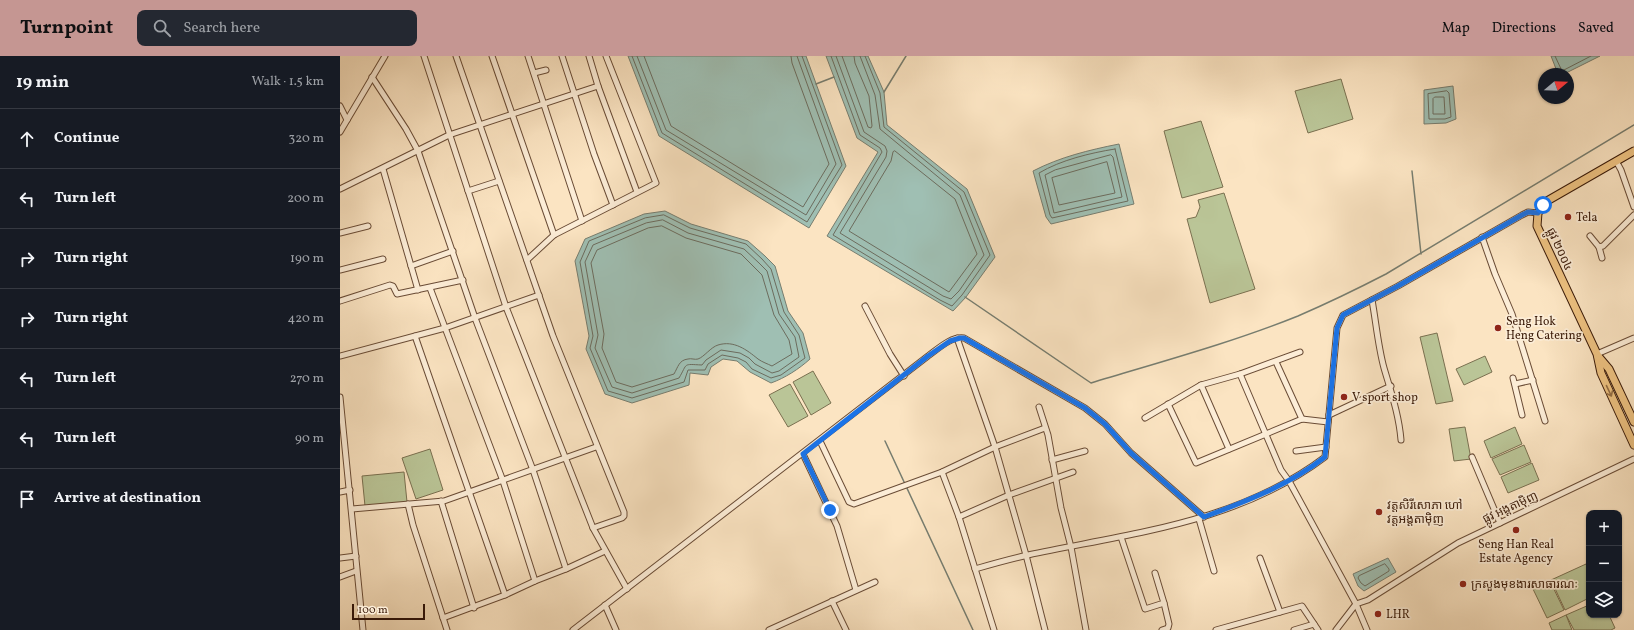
<!DOCTYPE html>
<html lang="en">
<head>
<meta charset="utf-8">
<style>
  body { margin:0; font-family:Vollkorn,"Noto Sans Khmer",serif; background:#242831; color:#f1f3f6 }
  .controls { position:absolute; right:12px; bottom:12px; display:grid; overflow:hidden; border-radius:8px; box-shadow:0 1px 3px #0004 }
  .controls button { width:36px; height:36px; display:grid; place-items:center; padding:0; border:0; border-bottom:1px solid #363941; background:#171b24; color:#f1f3f6; font:20px sans-serif }
  .compass { position:absolute; left:1198px; top:12px; width:36px; height:36px; border-radius:50%; background:#171b24; box-shadow:0 1px 3px #0004; rotate:71deg }
  .scale { position:absolute; left:12px; bottom:10px; width:73px; box-sizing:border-box; padding-left:4px; border:2px solid #3a1a08; border-top:0; font-size:11px; line-height:14px; white-space:nowrap; color:#3a1a08; -webkit-text-stroke:3px #fcedd7; paint-order:stroke }
  .stop { position:absolute; width:12px; height:12px; margin:-9px; border:3px solid #1a73e8; border-radius:50%; background:#fff }
  .stop.end { background:#1a73e8; border-color:#fff; box-shadow:0 1px 4px #0008 }
  .list { margin:0; padding:0; list-style:none }
  h2 { display:flex; justify-content:space-between; align-items:center; height:52px; margin:0; padding:0 16px; font-size:17px }
  h2 small { font-size:13px; font-weight:400; color:#9ea1a6 }
  .list li { display:grid; grid-template-columns:26px 1fr auto; gap:12px; align-items:center; box-sizing:border-box; height:60px; padding:0 16px; border-top:1px solid #363941 }
  .list b { display:block; font-size:15px; white-space:nowrap }
  .list em { font-size:13px; font-style:normal; color:#9ea1a6 }
  .icon { flex:none; width:22px; height:22px; fill:none; stroke:currentColor; stroke-width:2; stroke-linecap:round; stroke-linejoin:round }
  .map { position:relative; flex:none; width:1294px; height:574px; overflow:hidden }
  header { display:flex; align-items:center; gap:24px; box-sizing:border-box; height:56px; padding:0 20px; background:#c59692; color:#111 }
  header strong { font-size:19px }
  nav { display:flex; gap:22px; margin-inline-start:auto; font-size:14px }
  .search { width:280px; height:36px; background:#242831; display:flex; align-items:center; gap:10px; box-sizing:border-box; padding:0 14px; border-radius:8px; color:#9ea1a6; font-size:15px }
  main { display:flex }
  aside { flex:1; background:#171b24 }
  .map>svg:first-child { display:block }
  .green { fill:#bac597; stroke:#7a7050 }
  .water { fill:#9fbfb3; stroke:#777d6f }
  .lines { fill:none; stroke-linecap:round; stroke-linejoin:round }
  .shore { stroke:#6c6c5e; stroke-width:1 }
  .stream { stroke:#777d6f; stroke-width:1.5 }
  .minor-casing { stroke:#6a4c36; stroke-width:7 }
  .major-casing { stroke:#3a1a08; stroke-width:9 }
  .minor { stroke:#fcedd7; stroke-width:5 }
  .major { stroke:#eec281; stroke-width:7 }
  .oneway { stroke:#946e44 }
  .route { stroke:#1a73e8; stroke-width:5 }
  .poi-dot { fill:#8f2418; stroke:#fcedd7; stroke-width:1.5 }
  .labels { text-anchor:middle; stroke-width:3.5; stroke-linejoin:round; paint-order:stroke }
  .poi-label { font-size:12px; fill:#3a1a08; stroke:#fcedd7; text-anchor:start }
  .street-label { font-size:12px; fill:#3a1a08; stroke:#fcedd7 }
</style>
</head>
<body>
<header>
<strong>Turnpoint</strong>
<div class="search"><svg class="icon" aria-label="search" viewBox="0 0 24 24"><circle cx="10" cy="10" r="6"/><path d="M15 15l6 6"/></svg>Search here</div>
<nav><a>Map</a><a>Directions</a><a>Saved</a></nav>
</header>
<main>
<aside>
<h2>19 min<small>Walk · 1.5 km</small></h2>
<ul class="list">
<li><svg class="icon" aria-label="ahead" viewBox="0 0 24 24"><path d="M12 20V5M6 11l6-6 6 6"/></svg><div><b>Continue</b></div><em>320 m</em></li>
<li><svg class="icon" aria-label="left" viewBox="0 0 24 24"><path d="M17 20v-9H6M10 6l-5 5 5 5"/></svg><div><b>Turn left</b></div><em>200 m</em></li>
<li><svg class="icon" aria-label="right" viewBox="0 0 24 24"><path d="M7 20v-9h11M14 6l5 5-5 5"/></svg><div><b>Turn right</b></div><em>190 m</em></li>
<li><svg class="icon" aria-label="right" viewBox="0 0 24 24"><path d="M7 20v-9h11M14 6l5 5-5 5"/></svg><div><b>Turn right</b></div><em>420 m</em></li>
<li><svg class="icon" aria-label="left" viewBox="0 0 24 24"><path d="M17 20v-9H6M10 6l-5 5 5 5"/></svg><div><b>Turn left</b></div><em>270 m</em></li>
<li><svg class="icon" aria-label="left" viewBox="0 0 24 24"><path d="M17 20v-9H6M10 6l-5 5 5 5"/></svg><div><b>Turn left</b></div><em>90 m</em></li>
<li><svg class="icon" aria-label="arrive" viewBox="0 0 24 24"><path d="M6 21V4h12l-3 4 3 4H6"/></svg><div><b>Arrive at destination</b></div></li>
</ul>
</aside>
<div class="map">
<svg width="1294" height="574" viewBox="0 0 1294 574">
  <rect width="100%" height="100%" fill="#fbe4c2"/>
  <filter id="stains"><feTurbulence type="fractalNoise" baseFrequency=".005" numOctaves="4"/><feColorMatrix values="0 0 0 0 .2 0 0 0 0 .09 0 0 0 0 .02 0 0 0 .5 -.17"/></filter>
  <radialGradient id="worn" r=".72"><stop offset=".6" stop-color="#630" stop-opacity="0"/><stop offset="1" stop-color="#630" stop-opacity=".3"/></radialGradient>
  <!-- green -->
  <g class="green">
    <path d="M1001,23L1013,63L968,77L955,35Z"/>
    <path d="M861,65L883,131L842,142L824,75Z"/>
    <path d="M884,137L915,233L870,247L847,163L856,161L860,151L858,144Z"/>
    <path d="M1097,277L1113,345L1096,348L1080,281Z"/>
    <path d="M1145,300L1152,316L1124,329L1116,313Z"/>
    <path d="M473,315L491,347L471,359L453,326Z"/>
    <path d="M450,328L468,360L448,371L429,339Z"/>
    <path d="M1125,371L1131,403L1114,405L1109,373Z"/>
    <path d="M1175,371L1182,388L1151,402L1144,385Z"/>
    <path d="M1184,389L1191,406L1160,419L1152,403Z"/>
    <path d="M90,393L103,434L76,443L62,402Z"/>
    <path d="M1192,407L1199,424L1168,437L1161,421Z"/>
    <path d="M64,416L67,446L25,450L22,420Z"/>
    <path d="M1246,508L1249,516V542L1225,554L1211,524Z"/>
    <path d="M1210,525L1224,554L1207,562L1193,533Z"/>
    <path d="M1249,549V559H1269L1275,572L1271,574H1234L1226,559Z"/>
    <path d="M1226,559L1232,574H1212L1209,567Z"/>
  </g>
  <!-- water -->
  <g class="water">
    <path d="M288,0H466L506,110L469,172L319,80Z"/>
    <path d="M486,0H528L544,36L547,69L627,133L655,201L626,241L613,255L487,180L538,96L517,82Z"/>
    <path d="M1211,0H1260L1224,18H1218Z"/>
    <path d="M1113,30L1116,63L1106,67L1084,68V34Z"/>
    <path d="M779,88L794,148L711,168L706,161L693,115C720,101 749,94 779,88Z"/>
    <path d="M325,155L351,168L408,185L425,200L435,210L448,255L463,277L470,303C459,313 445,322 431,327L410,316L397,305L383,303L371,311L368,319L350,317L349,329L292,347L265,338L246,293L249,280L235,205L245,183L304,158Z"/>
    <path d="M1048,502L1056,516L1024,535L1018,530L1013,518Z"/>
  </g>
  <g class="lines">
    <!-- shore -->
    <g class="shore">
      <path d="M292,0L322,77L467,166L502,109L462,0"/>
      <path d="M297,0L326,74L466,159L496,108L457,0"/>
      <path d="M304,0L331,70L463,151L489,108L452,7L451,0"/>
      <path d="M491,0L520,79L540,92L542,96L493,179L600,244L612,250L622,239L650,199L624,136L544,71L540,37L525,0"/>
      <path d="M496,0L524,76L545,90L547,95L546,101L500,177L603,240L611,243L619,235L644,199L620,139L540,73L535,39L520,0"/>
      <path d="M502,0L528,71L531,72L532,70L529,40L515,7L514,0"/>
      <path d="M1215,0L1222,15L1251,0"/>
      <path d="M1107,35L1109,37L1111,61L1105,63H1089L1088,38Z"/>
      <path d="M1095,41H1104L1105,58H1093V43Z"/>
      <path d="M775,93L788,145L712,162L710,159L699,117C721,104 750,97 775,93Z"/>
      <path d="M555,95L615,143L637,198L609,236L509,175L551,105L553,96Z"/>
      <path d="M771,99L773,101L782,141L714,157L705,119L715,114Z"/>
      <path d="M767,106L775,137L719,149L712,122Z"/>
      <path d="M324,159L350,172L406,188L422,203L431,213L444,256L459,279L465,302L441,319L431,322L412,313L406,306L398,302L382,299L368,308L365,314H348L344,326L292,342L268,335L250,292L253,280L240,206L249,185L305,162Z"/>
      <path d="M323,164L348,177L404,193L419,207L427,215L439,258L455,281L459,301L439,315L432,317L415,308L409,302L400,297L381,294L366,304L362,309C342,308 348,307 339,322L292,337L272,331L255,292L258,279L245,206L253,189L306,167Z"/>
      <path d="M322,170L346,182L401,198L422,219L434,259L449,284L452,298L432,310C428,308 422,306 418,303C407,294 394,284 378,289C371,291 364,301 358,303C355,304 351,302 348,303C339,304 338,311 334,318L292,331L276,326L262,292L264,278L251,207L257,194L308,172Z"/>
      <path d="M1045,508L1049,513V515L1025,530L1021,527L1018,522L1019,520Z"/>
    </g>
    <!-- stream -->
    <g class="stream">
      <path d="M476,28L494,21"/>
      <path d="M544,36L566,0"/>
      <path d="M1072,115L1081,198"/>
      <path d="M625,241L751,327C820,306 891,287 958,260C988,247 1017,233 1046,218L1294,69"/>
      <path d="M545,385L633,574"/>
    </g>
    <!-- minor casing -->
    <g class="minor-casing">
      <g id="minor">
        <path d="M84,0L166,251L253,472L287,533"/>
        <path d="M116,0L213,280L284,456V460L282,462L253,472"/>
        <path d="M152,0L214,179"/>
        <path d="M188,0L242,165"/>
        <path d="M222,0L254,98L273,149"/>
        <path d="M249,0L258,30L297,136"/>
        <path d="M194,17L206,14"/>
        <path d="M32,21L66,73L78,95L135,262L193,414L226,513"/>
        <path d="M0,50L7,64"/>
        <path d="M0,76L45,0"/>
        <path d="M1276,105L1281,114L1294,151"/>
        <path d="M43,113L78,234"/>
        <path d="M0,133L109,79L258,30"/>
        <path d="M128,135L159,125"/>
        <path d="M0,177L28,170"/>
        <path d="M1250,180L1259,191L1263,190L1294,159"/>
        <path d="M1142,181L1155,218L1172,258L1205,365"/>
        <path d="M1259,191L1262,202"/>
        <path d="M187,204L214,179L316,127L266,0"/>
        <path d="M71,210L113,195"/>
        <path d="M0,214L43,203"/>
        <path d="M90,232L163,425L195,525"/>
        <path d="M1032,244C1036,266 1038,290 1044,312C1051,336 1059,359 1061,384"/>
        <path d="M0,245L50,229L53,230L57,238L123,224"/>
        <path d="M525,250L550,298L564,320"/>
        <path d="M75,280L165,539"/>
        <path d="M617,282L655,391L686,499L705,574"/>
        <path d="M1257,298L1294,282"/>
        <path d="M0,300L105,272L199,239"/>
        <path d="M936,306L962,363"/>
        <path d="M900,318L941,414L949,425L1016,548L1027,574"/>
        <path d="M1173,322L1182,359"/>
        <path d="M1175,328L1193,324"/>
        <path d="M861,329L889,393"/>
        <path d="M0,341L23,574"/>
        <path d="M828,348L856,407L962,363L988,366"/>
        <path d="M699,351L708,379L721,452L731,491L746,574"/>
        <path d="M989,359L1051,330"/>
        <path d="M805,362L861,329L900,318L960,296"/>
        <path d="M480,385L509,446L514,448L602,416L655,391L705,372"/>
        <path d="M956,395L986,391"/>
        <path d="M463,398L497,470L516,534"/>
        <path d="M1132,401L1160,467"/>
        <path d="M712,404L745,395"/>
        <path d="M602,416L619,461L654,574"/>
        <path d="M0,436L10,434"/>
        <path d="M101,445L134,552"/>
        <path d="M68,448L73,469L107,574"/>
        <path d="M12,453L104,445L256,391"/>
        <path d="M619,461L669,439L733,416"/>
        <path d="M859,463L874,515"/>
        <path d="M781,481L805,553L824,547L815,517"/>
        <path d="M0,502L16,500"/>
        <path d="M920,502L940,556"/>
        <path d="M635,513C652,508 670,503 688,499C791,477 898,467 985,401L997,272L1003,259L1058,230L1182,159L1188,156L1198,157"/>
        <path d="M0,521L16,515"/>
        <path d="M492,545L506,574"/>
        <path d="M1016,548L1028,544L1118,487L1294,403"/>
        <path d="M265,549L276,574"/>
        <path d="M103,562L165,539L195,525L226,513L265,495"/>
        <path d="M233,574L588,300C598,293 611,280 624,282L745,352L765,368L791,397L864,461"/>
        <path d="M429,574L535,526"/>
        <path d="M822,574L828,572L829,568L824,547"/>
        <path d="M876,574L962,550L978,574"/>
        <path d="M954,574L974,568"/>
        <path d="M996,574L1016,548"/>
      </g>
    </g>
    <!-- major casing -->
    <g class="major-casing">
      <g id="major">
        <path d="M1294,95L1207,145L1198,157L1197,170L1257,298L1261,317L1294,389"/>
        <path d="M1258,300L1269,313L1294,366"/>
      </g>
    </g>
    <!-- minor -->
    <use href="#minor" class="minor"/>
    <!-- major -->
    <use href="#major" class="major"/>
  </g>
  <!-- one-way arrows -->
  <defs><path id="oneway-shaft" d="M-6 0H5M1.5-3L5.5 0L1.5 3" fill="none" stroke-width="1.6" stroke-linecap="round" stroke-linejoin="round"/></defs>
  <use class="oneway" href="#oneway-shaft" transform="translate(1269 335) rotate(65)"/>
  <g class="lines">
    <!-- route -->
    <path class="route" d="M490,454L463,398L588,300L610,285L620,282H624L745,352L765,368L791,397L864,461C907,445 949,429 985,401L997,272L1003,259L1058,230L1182,159L1188,156L1198,157L1203,149"/>
  </g>
  <!-- markers -->
  <g class="poi-dot">
    <circle cx="1228" cy="161" r="4"/>
    <circle cx="1158" cy="272" r="4"/>
    <circle cx="1004" cy="341" r="4"/>
    <circle cx="1039" cy="456" r="4"/>
    <circle cx="1176" cy="474" r="4"/>
    <circle cx="1123" cy="528" r="4"/>
    <circle cx="1038" cy="558" r="4"/>
  </g>
  <g class="labels">
    <!-- poi labels -->
    <g class="poi-label">
      <text x="1236" y="165">Tela</text>
      <text x="1166" y="269">Seng Hok<tspan x="1166" dy="14">Heng Catering</tspan></text>
      <text x="1012" y="345">V sport shop</text>
      <text x="1047" y="453">វត្តសិរីសោភា ហៅ<tspan x="1047" dy="14">វត្តអង្តតាម៉ិញ</tspan></text>
      <text x="1176" y="492" text-anchor="middle">Seng Han Real<tspan x="1176" dy="14">Estate Agency</tspan></text>
      <text x="1131" y="532">ក្រសួងមុខងារសាធារណៈ</text>
      <text x="1046" y="562">LHR</text>
    </g>
    <!-- street labels -->
    <g class="street-label">
      <text transform="translate(1220 193) rotate(65)" y="4">ផ្លូវ ២០០៤</text>
      <text transform="translate(1170 451) rotate(-25)" y="4">ផ្លូវ អង្តតាម៉ិញ</text>
    </g>
  </g>
  <rect width="100%" height="100%" filter="url(#stains)"/>
  <rect width="100%" height="100%" fill="url(#worn)"/>
</svg>
<div class="controls">
<button>+</button>
<button>−</button>
<button><svg class="icon" aria-label="layers" viewBox="0 0 24 24"><path d="M12 4l9 5-9 5-9-5zM3 14l9 5 9-5"/></svg></button>
</div>
<svg class="compass" viewBox="-18 -18 36 36"><path d="M0-13l5 13h-10z" fill="#e53935"/><path d="M0 13l5-13h-10z" fill="#9ea1a6"/></svg>
<div class="scale">100 m</div>
<div class="stop" style="left:1203px;top:149px"></div>
<div class="stop end" style="left:490px;top:454px"></div>
</div>
</main>
</body>
</html>
